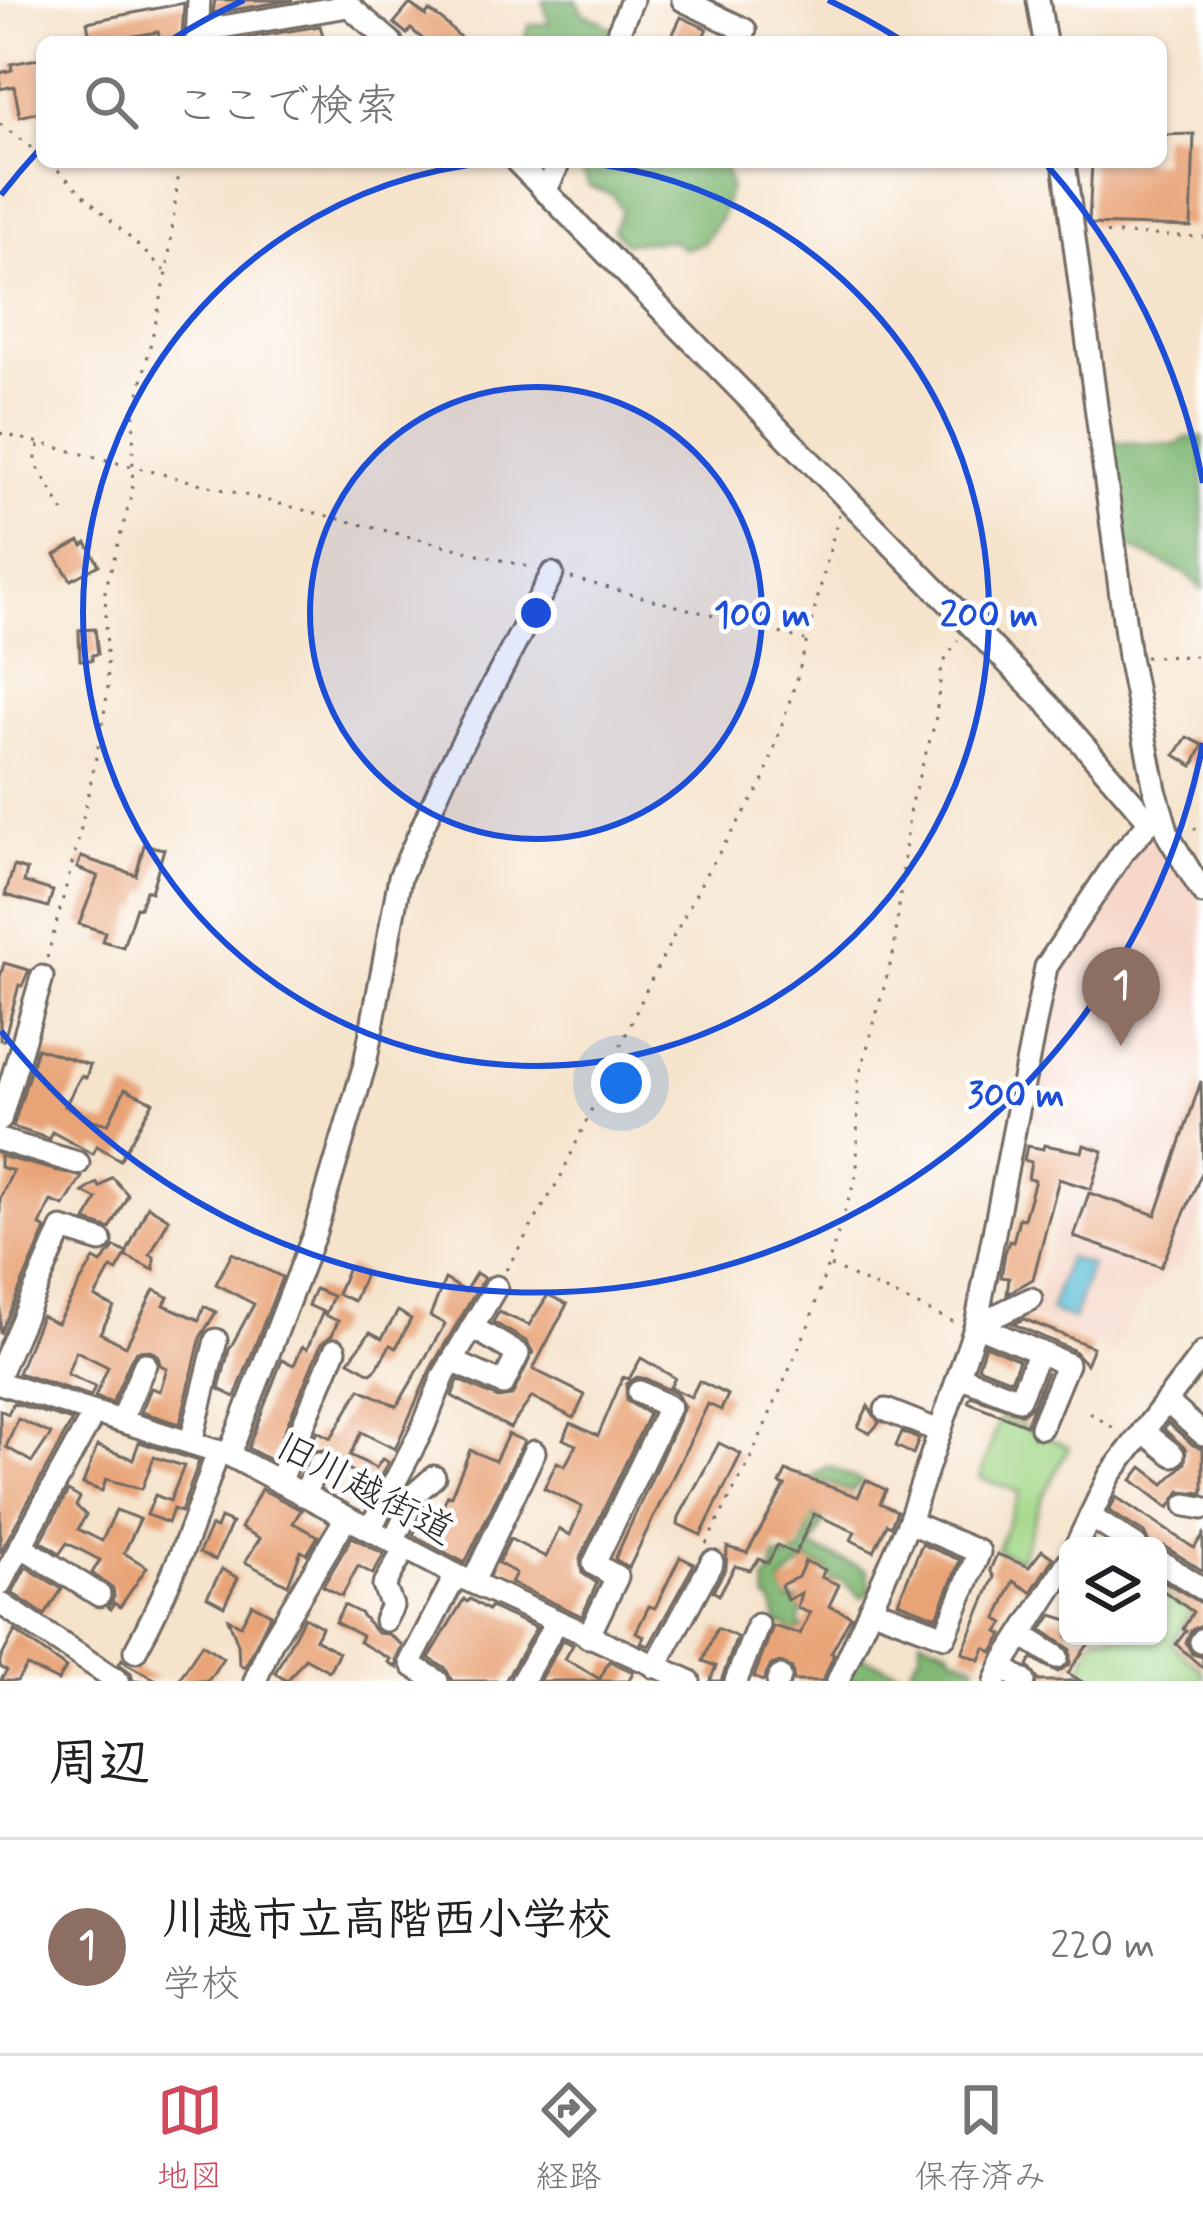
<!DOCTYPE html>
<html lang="ja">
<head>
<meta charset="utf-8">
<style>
  body { margin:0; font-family:Mynerve,"Klee One",sans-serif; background:#f6f6f6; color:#202124 }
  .controls { position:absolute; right:36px; bottom:36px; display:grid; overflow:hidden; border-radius:18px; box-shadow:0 3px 9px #0004 }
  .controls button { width:108px; height:108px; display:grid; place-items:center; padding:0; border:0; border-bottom:3px solid #e0e0e0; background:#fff; color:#202124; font:60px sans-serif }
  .you { position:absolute; left:621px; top:1083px; width:42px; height:42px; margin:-30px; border:9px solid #fff; border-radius:50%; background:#1a73e8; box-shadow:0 0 0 18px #1a73e833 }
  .badge { display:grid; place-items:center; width:78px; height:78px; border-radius:50%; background:#d1495b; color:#fff; font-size:39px; font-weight:700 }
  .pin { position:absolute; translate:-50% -99px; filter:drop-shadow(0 3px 6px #0008) }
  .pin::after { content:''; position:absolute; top:63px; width:42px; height:36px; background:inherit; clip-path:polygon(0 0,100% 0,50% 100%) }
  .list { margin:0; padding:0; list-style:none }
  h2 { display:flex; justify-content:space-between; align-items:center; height:156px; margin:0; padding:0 48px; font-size:51px }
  h2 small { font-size:39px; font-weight:400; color:#757577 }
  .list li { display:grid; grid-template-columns:78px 1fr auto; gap:36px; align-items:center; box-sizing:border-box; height:216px; padding:0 48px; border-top:3px solid #e0e0e0 }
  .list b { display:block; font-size:45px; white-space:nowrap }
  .list p { margin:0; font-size:39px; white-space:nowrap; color:#757577 }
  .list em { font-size:39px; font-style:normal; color:#757577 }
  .icon { flex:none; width:66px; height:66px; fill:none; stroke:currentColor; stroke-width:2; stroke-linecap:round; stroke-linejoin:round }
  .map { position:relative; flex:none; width:1203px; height:1681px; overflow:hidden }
  .search { position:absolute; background:#fff; box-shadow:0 3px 9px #0004; left:36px; right:36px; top:36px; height:132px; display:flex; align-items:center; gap:30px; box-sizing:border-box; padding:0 42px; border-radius:18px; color:#757577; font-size:45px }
  .sheet { height:372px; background:#fff }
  nav { display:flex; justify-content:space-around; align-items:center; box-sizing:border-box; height:168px; border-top:3px solid #e0e0e0; background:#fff; font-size:33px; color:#757577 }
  nav a { display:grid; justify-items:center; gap:6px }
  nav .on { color:#d1495b }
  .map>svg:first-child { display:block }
  .built { fill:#f5d2c2 }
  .green { fill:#a2d787; stroke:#668159; stroke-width:3 }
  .forest { fill:#81b874; stroke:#567250; stroke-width:3 }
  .water { fill:#57bcd5; stroke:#417480; stroke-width:3 }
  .building { fill:#e8a376; fill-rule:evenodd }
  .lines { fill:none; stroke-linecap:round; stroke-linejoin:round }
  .minor-casing { stroke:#726b63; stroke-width:27 }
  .path { stroke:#726b63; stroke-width:3; stroke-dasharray:3 9; stroke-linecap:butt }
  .minor { stroke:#fff; stroke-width:21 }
  .ring { fill:none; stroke:#1d4ed8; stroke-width:6 }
  .labels { text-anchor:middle; stroke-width:9; stroke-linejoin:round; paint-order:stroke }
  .street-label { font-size:39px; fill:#2b2b2b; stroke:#fff }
  .centre { fill:#1d4ed8; stroke:#fff; stroke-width:6 }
  .ring-label { font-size:36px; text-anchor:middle; font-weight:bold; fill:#1d4ed8; stroke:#fff; stroke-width:9; stroke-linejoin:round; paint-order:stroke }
</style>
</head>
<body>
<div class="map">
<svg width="1203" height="1681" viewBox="0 0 1203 1681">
  <rect width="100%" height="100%" fill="#fff"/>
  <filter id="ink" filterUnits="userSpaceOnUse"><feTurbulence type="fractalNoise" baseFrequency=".00833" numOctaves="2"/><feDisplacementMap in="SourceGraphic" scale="24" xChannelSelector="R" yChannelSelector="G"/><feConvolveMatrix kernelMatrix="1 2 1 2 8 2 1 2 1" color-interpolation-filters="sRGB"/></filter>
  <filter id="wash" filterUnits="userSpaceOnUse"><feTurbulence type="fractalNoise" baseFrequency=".004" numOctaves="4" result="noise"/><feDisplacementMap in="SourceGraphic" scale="48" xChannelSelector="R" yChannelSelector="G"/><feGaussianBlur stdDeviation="2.7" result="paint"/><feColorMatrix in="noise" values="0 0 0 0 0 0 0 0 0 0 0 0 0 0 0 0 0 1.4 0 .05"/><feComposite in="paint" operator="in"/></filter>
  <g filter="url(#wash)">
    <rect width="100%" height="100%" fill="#f5e3cb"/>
    <!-- built -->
    <path class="built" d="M1154,832L1203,908V1213L1178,1269L1171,1266L1144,1296L1114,1353L1030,1316L1081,1140L1023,1119L1054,973L1144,839Z"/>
    <!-- green -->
    <g class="green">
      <path d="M1000,1417L1069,1447L1043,1496L1020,1559L997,1550L1020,1492L980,1478Z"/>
      <path d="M1158,1588L1191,1612L1171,1644L1203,1672V1681H1080L1085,1657L1097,1636H1158Z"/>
    </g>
    <!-- forest -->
    <g class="forest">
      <path d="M543,0H577L582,13L600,20L627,42H526L525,35L530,25L549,24Z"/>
      <path d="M530,162H723L730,187L720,219L703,243L684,249L671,240L625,243L613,229L622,210L613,195L589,186L582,170L569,164L545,172Z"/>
      <path d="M1203,437V590L1186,574L1127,546L1113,475L1114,442L1177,445L1186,438Z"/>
      <path d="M829,1466L862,1482L851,1492L825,1482L809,1514L824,1522L812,1548L867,1570L871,1591L861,1598L841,1580H832L827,1569L807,1560L781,1584L788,1601L797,1600L798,1608L803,1611L799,1623L804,1629L791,1633L786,1625H778L772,1602L767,1600L765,1580L771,1574L775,1556L788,1558L801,1552L809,1529L798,1520L814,1476Z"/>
      <path d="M920,1637L950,1649L952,1654L976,1664L968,1681L877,1678L842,1681L856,1655L907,1674L920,1653Z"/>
    </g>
    <!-- water -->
    <path class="water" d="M1067,1257L1091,1265L1073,1319L1050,1311Z"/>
    <g id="blocks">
      <!-- building -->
      <g class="building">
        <path d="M215,0H293L213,13Z"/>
        <path d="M184,3L182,37L160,41L158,32L129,37L130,42H91L87,22Z"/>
        <path d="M410,4L426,16L429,11L441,19L465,42H426L411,29L407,34L394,23Z"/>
        <path d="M681,17L707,29L700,42H669Z"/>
        <path d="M320,26L325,42H223L308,28Z"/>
        <path d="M42,58V111L20,117L14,86L0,89V73L12,70L11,64Z"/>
        <path d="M1194,134L1191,227L1089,224L1092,162H1161V135Z"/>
        <path d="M80,541L83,546L87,543L99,565L71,580L55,555Z"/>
        <path d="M95,629L98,654L92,655V660H80L79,630Z"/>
        <path d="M1187,737L1203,745L1193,766L1175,755Z"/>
        <path d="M144,845L164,849L151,892L146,890L140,908L136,907L123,947L102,941L105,932L79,924L98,876L77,868L81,857L136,875Z"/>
        <path d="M14,866L27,870L24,882L53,891L48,907L5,895Z"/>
        <path d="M4,963L29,970L22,986L19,985L4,1040H0V977Z"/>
        <path d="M37,1048L90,1065L86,1078L81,1076L65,1106L96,1121L108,1124L125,1089L153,1102L120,1160L97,1146L93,1154L52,1132L50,1139L13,1127Z"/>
        <path d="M1201,1081L1203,1170L1161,1267L1074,1237L1089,1193L1156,1215Z"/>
        <path d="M1044,1145L1082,1152L1084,1145L1103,1151L1091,1189L1059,1179L1033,1279L1007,1294L1009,1278L1001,1277L1005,1253L1009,1241L1013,1242L1019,1218L1024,1219L1035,1180L1028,1179L1031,1162L1024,1160L1027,1146L1043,1149Z"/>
        <path d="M0,1156L82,1177L64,1206L51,1201L49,1205L40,1226L46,1229L0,1334V1198L13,1171L0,1167Z"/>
        <path d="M112,1177L128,1195L110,1229L86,1221L97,1199L83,1192L97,1183L100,1187Z"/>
        <path d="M148,1206L169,1219L150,1255L154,1257V1270L125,1256Z"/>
        <path d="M115,1247L127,1253L117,1271L111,1268L95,1297L114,1307L100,1333L126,1346L154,1290L168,1297L164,1305L199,1320L204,1306L216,1312L201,1336L180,1424L141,1412L151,1388L160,1391L167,1368L160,1365L158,1356L150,1350L137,1351L132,1357L112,1403L95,1397L108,1367L76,1351L67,1374L95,1387L91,1396L18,1373L41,1316L57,1323L94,1259L101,1263Z"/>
        <path d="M232,1253L282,1277L235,1397L219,1389L229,1350L254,1304L216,1284Z"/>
        <path d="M348,1267L365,1274L354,1301L337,1294Z"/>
        <path d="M476,1273L484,1278L431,1368L395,1449L361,1432L350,1455L376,1468L382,1459L388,1462L368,1501L365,1499L369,1491L366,1489L370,1480L344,1467L339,1477L331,1473L334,1462L325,1450L312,1451L306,1456L317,1431L331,1438L360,1389L397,1406L445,1324L430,1316L445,1279L465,1291Z"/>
        <path d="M315,1289L333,1296L326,1313L308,1305Z"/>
        <path d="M548,1295L567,1304L533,1369L585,1395L574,1418L532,1397L510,1428L452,1396L458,1380L498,1398L512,1396L533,1352L526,1341L493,1322L499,1312L529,1325Z"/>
        <path d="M398,1311L411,1319L396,1348L390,1345L377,1368L371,1373L349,1361L370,1332L382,1338Z"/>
        <path d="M322,1314L338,1321L332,1335L321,1344L272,1461L248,1448L282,1360L294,1365L302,1347L307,1349Z"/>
        <path d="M1024,1319L1093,1347L1086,1364L1073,1350L1013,1324Z"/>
        <path d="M985,1345L1019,1360L1011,1380L978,1367Z"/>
        <path d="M641,1358L675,1378L670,1387L691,1397L699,1381L728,1395L721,1410L708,1404L629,1568L615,1559L684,1407L677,1394L646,1379L637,1377L626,1384L627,1401L649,1414L580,1559L582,1573L597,1583L582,1616L511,1583L516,1573L498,1563L510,1539L546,1557L559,1529L570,1535L582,1507L544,1488L557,1462L565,1466L576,1445L563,1439L571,1423L598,1436L623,1377L629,1379Z"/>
        <path d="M1047,1372L1026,1425L968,1402L971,1396L1022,1414L1033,1405Z"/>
        <path d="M13,1403L72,1421L0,1553V1410L8,1414ZM18,1419L51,1434L32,1462L6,1447Z"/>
        <path d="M868,1406L879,1423L870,1433L858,1427Z"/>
        <path d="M1168,1423L1193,1445L1203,1449V1493L1180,1491L1169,1508L1132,1480L1142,1467L1164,1484L1185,1463L1186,1449L1164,1429Z"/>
        <path d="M902,1432L919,1439L913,1454L896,1446Z"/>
        <path d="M508,1434L524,1441L465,1563L413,1535L418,1525L429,1531L448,1495L451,1496L470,1450L495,1461Z"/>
        <path d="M139,1442L199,1461L181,1512L173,1509L168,1523L147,1515L155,1495L170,1501L184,1466L154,1457L142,1489L106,1479L102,1491L83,1484L97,1446L133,1459Z"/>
        <path d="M719,1443L741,1454L701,1535L678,1524L679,1517Z"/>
        <path d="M786,1471L858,1497L866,1480L886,1490L880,1503L897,1511L891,1526L887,1524L874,1551L851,1540L855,1532L814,1514L795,1554L777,1545L768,1563L759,1559L750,1570L735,1566L719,1595L713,1591L726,1568L727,1547L747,1553L785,1486L780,1484Z"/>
        <path d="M261,1489L301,1510L293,1523L318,1536L307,1554L301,1551L288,1585L245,1562L260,1538L241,1528Z"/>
        <path d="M68,1491L80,1498L76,1506L86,1515L78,1529L102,1541L116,1510L140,1519L124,1553L147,1567L120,1607L114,1603L111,1609L108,1607L114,1597L113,1589L92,1573L100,1560L67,1543L60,1553L41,1541Z"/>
        <path d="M1116,1497L1194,1548L1203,1535V1571L1164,1546H1151L1144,1533L1109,1511Z"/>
        <path d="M220,1518L232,1523L215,1560L199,1553L211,1526L216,1528Z"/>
        <path d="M352,1537L384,1554L373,1574L358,1566L342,1596L323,1586Z"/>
        <path d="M922,1544L960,1560L937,1617L898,1602Z"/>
        <path d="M1042,1550L1053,1558L1031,1592L1013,1581L997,1619L1004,1623L998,1632L1003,1635L993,1652L985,1648L980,1660L962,1653L994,1577L990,1570L997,1554L1029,1567Z"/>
        <path d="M680,1557L694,1564L649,1646L641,1643L644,1636L636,1632L649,1606L655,1608Z"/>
        <path d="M805,1561L825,1570L821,1577L839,1585L829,1606L851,1616L831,1653L834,1654L823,1681H794L792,1668L780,1662L771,1665L763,1681L754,1677L773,1626L800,1634L810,1613L797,1608L801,1593L787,1600L781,1585L798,1577Z"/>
        <path d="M26,1567L62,1589L45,1615L12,1593Z"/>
        <path d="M222,1569L238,1578L224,1606L207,1597Z"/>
        <path d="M1158,1578L1203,1604V1624L1191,1630L1186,1642L1192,1654L1203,1657V1668L1176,1644L1186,1631L1183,1629L1193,1612L1158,1587Z"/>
        <path d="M464,1599L467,1602L470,1599L488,1610L490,1607L536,1628L505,1681H452L446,1669L429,1658Z"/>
        <path d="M252,1604L271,1614L245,1667L239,1664L238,1644L228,1619L241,1625Z"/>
        <path d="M344,1605L360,1613L377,1633L388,1634L402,1645L396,1659L397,1668L388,1662L390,1659L359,1642L362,1636L335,1622Z"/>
        <path d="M1052,1615L1068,1620V1636H1094L1068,1673L1081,1681H1039L1028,1666L1032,1659L1058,1672L1070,1664V1649L1042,1630Z"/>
        <path d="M304,1617L322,1627L315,1639L339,1652L329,1671L305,1658L287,1681L275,1673Z"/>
        <path d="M717,1628L737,1637L721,1681H710L716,1666L703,1661Z"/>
        <path d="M15,1631L66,1668L58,1681L27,1666L17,1681H0L7,1671L0,1667V1660Z"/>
        <path d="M563,1640L573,1645L565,1659L600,1679L609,1661L633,1672L629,1681H539Z"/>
        <path d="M202,1644L223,1658L208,1681H178Z"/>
        <path d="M122,1659L127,1664L159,1681H133L131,1673L119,1664Z"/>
      </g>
    </g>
  </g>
  <g filter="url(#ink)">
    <use href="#blocks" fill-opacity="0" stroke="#726b63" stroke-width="3"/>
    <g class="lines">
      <!-- minor casing -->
      <g class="minor-casing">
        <g id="minor">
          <path d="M342,0L391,42"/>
          <path d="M683,0L745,30L739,42"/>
          <path d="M1038,0L1045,42"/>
          <path d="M198,31L348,6"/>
          <path d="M197,41L199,0"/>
          <path d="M614,42L632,0"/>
          <path d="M517,162L1049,705L1150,822L1161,817"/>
          <path d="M1064,162L1129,657L1155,790L1169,837L1203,893"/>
          <path d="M545,192L559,162"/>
          <path d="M0,1120L42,977"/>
          <path d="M0,1140L78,1163"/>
          <path d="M976,1325L1067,1364L1041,1427"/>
          <path d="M976,1325L1031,1299"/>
          <path d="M452,1361L503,1384L518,1354L472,1327"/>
          <path d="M0,1372L62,1229L101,1241"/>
          <path d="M959,1376L1019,1399L1039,1352"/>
          <path d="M0,1383L229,1455L456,1575L689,1681"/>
          <path d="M1166,1401L1203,1434"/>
          <path d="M886,1410L939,1431"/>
          <path d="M121,1420L145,1364"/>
          <path d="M1143,1431L1173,1455"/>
          <path d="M191,1442L216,1340"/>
          <path d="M229,1455L315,1232L365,1064L400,877L448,770L552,574"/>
          <path d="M279,1482L335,1350"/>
          <path d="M303,1495L319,1464"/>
          <path d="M1186,1505L1203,1508"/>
          <path d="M1091,1517L1136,1546"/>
          <path d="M370,1529L422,1430L444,1375L496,1287"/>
          <path d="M393,1542L417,1492L434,1477"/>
          <path d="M1076,1546L1110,1475L1203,1353"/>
          <path d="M23,1547L99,1595"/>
          <path d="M1158,1560L1203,1589"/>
          <path d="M473,1582L534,1452"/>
          <path d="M0,1584L94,1413"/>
          <path d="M0,1603L118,1681"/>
          <path d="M870,1608L945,1636L979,1552L909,1522"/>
          <path d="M385,1620L392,1606L384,1586L405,1548"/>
          <path d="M1022,1635L1057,1657"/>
          <path d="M588,1637L617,1577L594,1564L669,1407L639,1392"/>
          <path d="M1201,1642L1203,1639"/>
          <path d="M135,1651C171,1586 195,1521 218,1451"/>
          <path d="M655,1667L712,1562"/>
          <path d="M1002,1667L1024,1681"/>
          <path d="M255,1681L271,1643L346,1518"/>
          <path d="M437,1681L413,1666L411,1661L456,1575"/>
          <path d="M522,1681L556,1623"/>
          <path d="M736,1681L758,1625"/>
          <path d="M778,1681L780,1677"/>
          <path d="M838,1681L909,1522L976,1325L1046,967L1122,853L1150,822"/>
          <path d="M996,1681L1006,1659L1068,1562"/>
        </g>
      </g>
      <!-- path -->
      <g class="path">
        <path d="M0,124L42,156"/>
        <path d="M49,162L165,271"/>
        <path d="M1094,233L1203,237"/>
        <path d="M0,433L533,568"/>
        <path d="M39,445L35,462L68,519"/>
        <path d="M571,578L805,640"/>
        <path d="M1145,657L1203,656"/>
        <path d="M1183,823L1203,832"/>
        <path d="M47,958L78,842L101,733L108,689L105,590L132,494L134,415L167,273L180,162"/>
        <path d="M830,1266L956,1323"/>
        <path d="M506,1270L561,1176L649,984L707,872L763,783L798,675L839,514"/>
        <path d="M1090,1413L1118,1431"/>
        <path d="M706,1544L752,1455L809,1324L857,1173L858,1081L894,951L910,806L935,723L942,665L958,640"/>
      </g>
      <!-- minor -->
      <use href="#minor" class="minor"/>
    </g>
  </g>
  <!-- distance rings -->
  <circle cx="536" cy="613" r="226" fill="#1d4ed8" fill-opacity=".12"/>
  <g class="ring">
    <circle cx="536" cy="613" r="226"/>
    <path d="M579 162A453 453 0 1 1 493 162"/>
    <path d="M1203 743A679 679 0 0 1 1 1031M1 195A679 679 0 0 1 39 150M171 40A679 679 0 0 1 244 0M828 0A679 679 0 0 1 901 40M1045 163A679 679 0 0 1 1203 483"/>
  </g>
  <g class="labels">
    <!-- street labels -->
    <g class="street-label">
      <text transform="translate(366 1487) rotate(28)" y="14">旧川越街道</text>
    </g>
  </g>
  <circle cx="536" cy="613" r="18" class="centre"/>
  <g class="ring-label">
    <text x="762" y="626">100 m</text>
    <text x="989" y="626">200 m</text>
    <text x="1016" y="1106">300 m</text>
  </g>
</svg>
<div class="controls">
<button><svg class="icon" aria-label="layers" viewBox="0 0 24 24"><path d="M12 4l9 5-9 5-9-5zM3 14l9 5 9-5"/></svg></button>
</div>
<div class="you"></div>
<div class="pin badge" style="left:1121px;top:1046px;background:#8d6e63">1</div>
<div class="search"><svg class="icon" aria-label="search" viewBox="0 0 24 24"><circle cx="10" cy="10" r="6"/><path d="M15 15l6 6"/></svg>ここで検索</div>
</div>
<section class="sheet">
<h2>周辺<small></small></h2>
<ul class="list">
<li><span class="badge" style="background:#8d6e63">1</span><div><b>川越市立高階西小学校</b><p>学校</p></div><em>220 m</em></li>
</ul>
</section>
<nav>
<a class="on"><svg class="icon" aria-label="map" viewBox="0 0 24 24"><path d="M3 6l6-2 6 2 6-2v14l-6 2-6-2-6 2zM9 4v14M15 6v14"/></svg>地図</a>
<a><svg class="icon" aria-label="directions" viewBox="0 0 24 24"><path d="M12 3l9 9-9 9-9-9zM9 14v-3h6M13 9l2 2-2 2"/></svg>経路</a>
<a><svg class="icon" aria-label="saved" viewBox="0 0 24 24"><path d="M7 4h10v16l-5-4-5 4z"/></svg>保存済み</a>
</nav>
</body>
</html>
